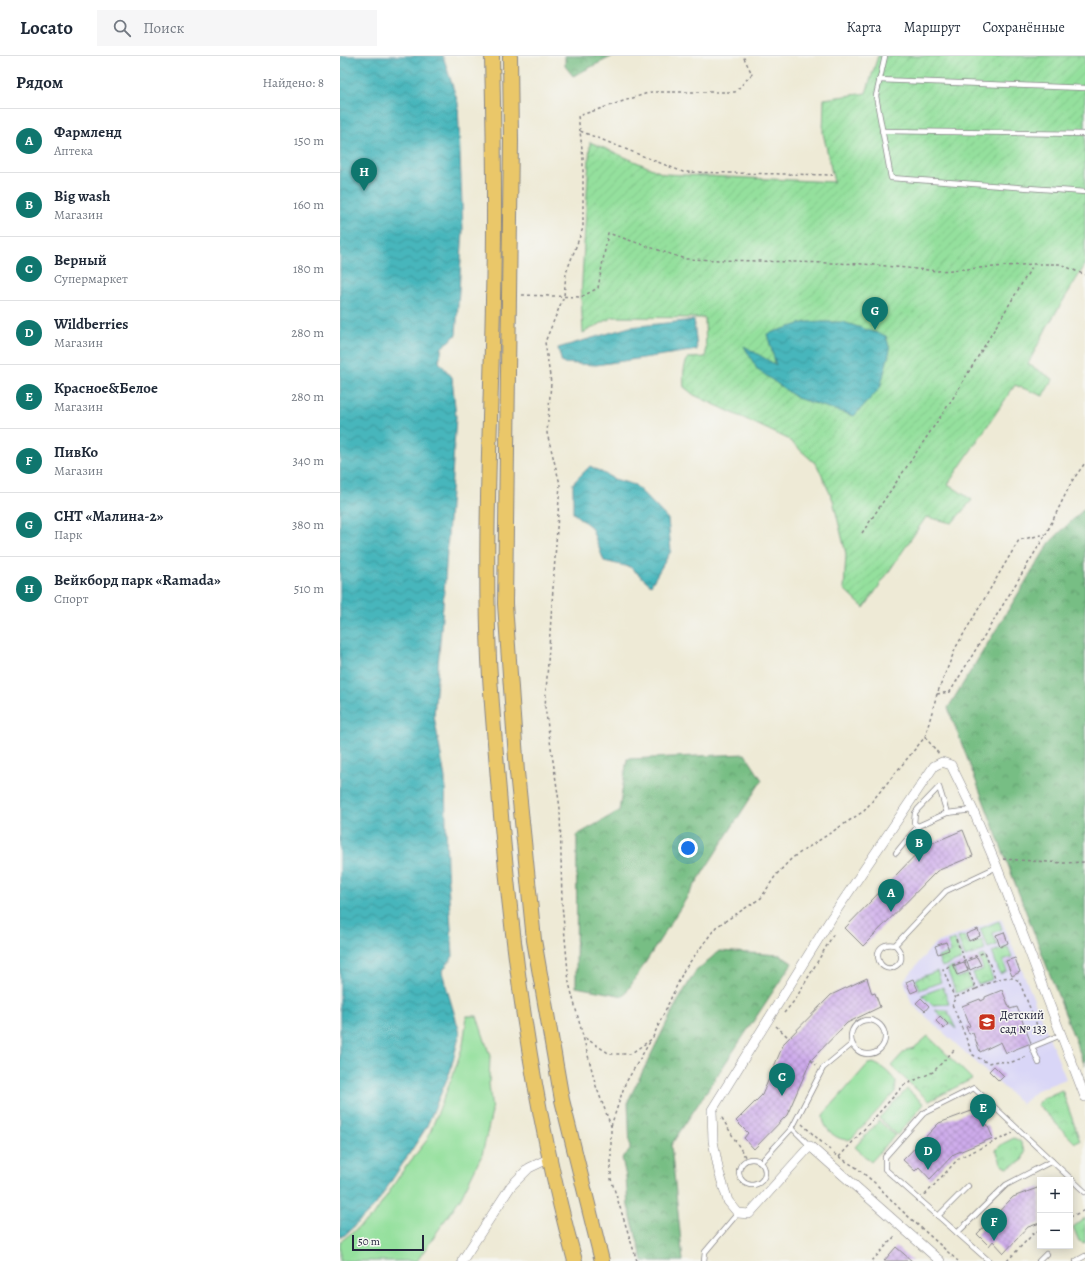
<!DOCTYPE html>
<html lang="ru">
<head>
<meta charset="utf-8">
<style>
  body { margin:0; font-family:Alegreya,serif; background:#f6f6f7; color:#1f2937 }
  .controls { position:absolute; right:12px; bottom:12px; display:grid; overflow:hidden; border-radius:0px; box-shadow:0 2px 10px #0003 }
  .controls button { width:36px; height:36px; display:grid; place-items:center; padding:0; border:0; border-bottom:1px solid #e0e1e3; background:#fff; color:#1f2937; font:20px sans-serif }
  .scale { position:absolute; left:12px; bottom:10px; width:72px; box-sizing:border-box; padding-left:4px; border:2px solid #22223b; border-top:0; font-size:11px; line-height:14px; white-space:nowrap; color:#22223b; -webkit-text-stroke:3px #f6f6f2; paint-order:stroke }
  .you { position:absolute; left:348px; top:792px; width:14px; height:14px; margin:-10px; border:3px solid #fff; border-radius:50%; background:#1a73e8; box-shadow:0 0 0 6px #1a73e833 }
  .badge { display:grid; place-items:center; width:26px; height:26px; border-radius:50%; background:#0f766e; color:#fff; font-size:13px; font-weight:700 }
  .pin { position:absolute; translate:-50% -33px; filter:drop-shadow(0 1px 2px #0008) }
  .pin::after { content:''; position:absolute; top:21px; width:14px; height:12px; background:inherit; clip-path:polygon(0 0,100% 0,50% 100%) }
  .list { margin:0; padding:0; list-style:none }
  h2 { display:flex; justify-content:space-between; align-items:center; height:52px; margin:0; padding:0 16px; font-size:17px }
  h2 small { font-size:13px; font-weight:400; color:#747a83 }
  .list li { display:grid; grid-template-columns:26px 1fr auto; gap:12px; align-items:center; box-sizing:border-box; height:64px; padding:0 16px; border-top:1px solid #e0e1e3 }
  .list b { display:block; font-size:15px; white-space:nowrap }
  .list p { margin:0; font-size:13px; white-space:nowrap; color:#747a83 }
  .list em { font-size:13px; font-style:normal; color:#747a83 }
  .icon { flex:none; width:22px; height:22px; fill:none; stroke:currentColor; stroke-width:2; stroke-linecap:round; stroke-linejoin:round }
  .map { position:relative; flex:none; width:745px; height:1205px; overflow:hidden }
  header { display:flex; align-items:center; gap:24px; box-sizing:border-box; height:56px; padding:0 20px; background:#fff; border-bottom:1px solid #e0e1e3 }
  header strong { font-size:19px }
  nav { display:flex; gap:22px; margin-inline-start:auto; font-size:14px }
  .search { width:280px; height:36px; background:#f6f6f7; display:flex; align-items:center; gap:10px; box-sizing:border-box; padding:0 14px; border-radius:0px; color:#747a83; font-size:15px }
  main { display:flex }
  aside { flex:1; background:#fff }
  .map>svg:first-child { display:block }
  .built { fill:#d9d6f7 }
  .grass { fill:#94e09d; stroke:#5b816c }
  .forest { fill:url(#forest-crowns); stroke:#4c7060 }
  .park { fill:url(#park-crowns); stroke:#5b816c }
  .garden { fill:url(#garden-furrows); stroke:#5b816c }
  .water { fill:url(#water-waves); stroke:#346c7c }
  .building { fill:url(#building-cross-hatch) }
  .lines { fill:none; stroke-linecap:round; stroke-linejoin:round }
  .lane-casing { stroke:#888688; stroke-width:6 }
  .street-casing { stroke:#888688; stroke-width:10 }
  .primary-casing { stroke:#888688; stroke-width:16 }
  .path { stroke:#888688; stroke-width:1.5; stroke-dasharray:3 3; stroke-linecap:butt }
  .lane { stroke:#fff; stroke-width:4.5 }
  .street { stroke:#fff; stroke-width:9 }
  .primary { stroke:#eac769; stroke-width:14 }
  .labels { text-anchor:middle; stroke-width:3; stroke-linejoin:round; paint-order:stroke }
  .poi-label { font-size:12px; fill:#22223b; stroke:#f6f6f2; text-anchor:start }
</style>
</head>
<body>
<header>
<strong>Locato</strong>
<div class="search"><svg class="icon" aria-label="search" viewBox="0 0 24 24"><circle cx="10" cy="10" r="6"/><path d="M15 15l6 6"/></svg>Поиск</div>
<nav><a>Карта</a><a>Маршрут</a><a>Сохранённые</a></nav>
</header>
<main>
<aside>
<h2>Рядом<small>Найдено: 8</small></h2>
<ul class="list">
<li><span class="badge">A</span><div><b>Фармленд</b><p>Аптека</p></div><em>150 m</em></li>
<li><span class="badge">B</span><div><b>Big wash</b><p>Магазин</p></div><em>160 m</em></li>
<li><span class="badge">C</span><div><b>Верный</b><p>Супермаркет</p></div><em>180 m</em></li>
<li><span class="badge">D</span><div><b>Wildberries</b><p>Магазин</p></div><em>280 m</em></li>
<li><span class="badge">E</span><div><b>Красное&amp;Белое</b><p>Магазин</p></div><em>280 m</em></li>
<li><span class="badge">F</span><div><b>ПивКо</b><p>Магазин</p></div><em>340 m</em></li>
<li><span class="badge">G</span><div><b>СНТ «Малина-2»</b><p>Парк</p></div><em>380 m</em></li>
<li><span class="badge">H</span><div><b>Вейкборд парк «Ramada»</b><p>Спорт</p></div><em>510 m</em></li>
</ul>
</aside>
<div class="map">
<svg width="745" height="1205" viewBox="0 0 745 1205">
  <defs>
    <pattern id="forest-crowns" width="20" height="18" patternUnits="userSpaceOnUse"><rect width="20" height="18" fill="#77be84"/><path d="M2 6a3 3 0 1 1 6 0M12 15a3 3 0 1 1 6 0" fill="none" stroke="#619a6d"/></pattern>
    <pattern id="park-crowns" width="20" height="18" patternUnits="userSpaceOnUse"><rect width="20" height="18" fill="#94e09d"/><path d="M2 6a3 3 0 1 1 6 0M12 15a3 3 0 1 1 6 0" fill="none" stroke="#7fc088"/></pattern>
    <pattern id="garden-furrows" width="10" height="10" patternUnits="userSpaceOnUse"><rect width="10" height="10" fill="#94e09d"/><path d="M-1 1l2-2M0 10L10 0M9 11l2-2" fill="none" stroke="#7fc088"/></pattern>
    <pattern id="water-waves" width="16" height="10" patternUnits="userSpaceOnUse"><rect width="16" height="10" fill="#46b6bc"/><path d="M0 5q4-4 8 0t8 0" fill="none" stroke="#3a949a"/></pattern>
    <pattern id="building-cross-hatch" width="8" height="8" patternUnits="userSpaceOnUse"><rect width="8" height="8" fill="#ceabeb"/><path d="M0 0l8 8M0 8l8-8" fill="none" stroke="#a78bc0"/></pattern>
  </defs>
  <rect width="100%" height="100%" fill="#f6f6f2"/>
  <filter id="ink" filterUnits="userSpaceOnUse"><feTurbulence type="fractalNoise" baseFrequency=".025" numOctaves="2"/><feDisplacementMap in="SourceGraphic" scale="8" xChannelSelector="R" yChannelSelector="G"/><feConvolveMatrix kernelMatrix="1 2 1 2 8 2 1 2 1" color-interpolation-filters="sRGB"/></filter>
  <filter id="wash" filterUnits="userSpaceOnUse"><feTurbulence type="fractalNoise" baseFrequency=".012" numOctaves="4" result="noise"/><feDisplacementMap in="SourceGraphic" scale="16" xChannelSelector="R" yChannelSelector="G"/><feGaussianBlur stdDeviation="0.9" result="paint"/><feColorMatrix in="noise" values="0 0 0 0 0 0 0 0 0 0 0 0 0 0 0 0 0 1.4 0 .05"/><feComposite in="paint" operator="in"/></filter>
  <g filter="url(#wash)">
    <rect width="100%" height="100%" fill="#eeead6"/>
    <!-- built -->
    <path class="built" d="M661,862L726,1023L697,1034L682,1048L572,948L564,925L594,888Z"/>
    <!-- grass -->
    <g class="grass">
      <path d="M127,960H137L150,1000L149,1027L152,1056L142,1099L121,1141L77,1205H0V1186L34,1159L62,1116L87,1084L113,1019L123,989Z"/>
      <path d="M533,1007C542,1010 551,1018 556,1026L555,1036L511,1083C499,1087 482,1073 483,1059L528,1008Z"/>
      <path d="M567,1033L584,1048L557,1079L539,1062Z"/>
      <path d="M539,1065L555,1079L531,1106L515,1091Z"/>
    </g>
    <!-- forest -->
    <g class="forest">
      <path d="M225,0H273L233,20L225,10Z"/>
      <path d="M745,452V1010L608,652L710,486Z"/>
      <path d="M405,698L422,724L284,940L236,931L237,779L279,755L287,703Z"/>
      <path d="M379,895L440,899L452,907L331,1089L343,1205H303L288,1150L286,1121L282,1102L290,1094L288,1045L334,952L355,916Z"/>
    </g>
    <!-- park -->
    <g class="park">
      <path d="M659,865L662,873L653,877L657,889L648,892L640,873Z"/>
      <path d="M625,880L629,889L642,884L645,894L625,901L618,882Z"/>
      <path d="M615,883L622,903L602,911L598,901L611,896L608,886Z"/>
      <path d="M668,891L672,901L663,904L667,915L660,918L652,896Z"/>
      <path d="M644,899L653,923L638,929L633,917L643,913L639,901Z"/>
      <path d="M613,911L617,922L628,918L632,931L616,937L607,913Z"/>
      <path d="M597,915L601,926L579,934L576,923Z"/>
      <path d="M603,931L609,948L592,949L582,939Z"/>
      <path d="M595,954H607L616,973Z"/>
      <path d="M588,980L632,1023L589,1045L551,1010L566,994L574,992Z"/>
      <path d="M722,1034L740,1085L735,1087L697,1048L704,1042Z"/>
      <path d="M674,1082L680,1085L685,1096L682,1105L668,1112L662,1109L656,1094L662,1088Z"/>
      <path d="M745,1162V1187L739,1185L733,1171Z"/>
    </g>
    <!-- garden -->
    <path class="garden" d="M538,0H745V209L707,271L688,308L713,323L703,340L675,329L608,428L632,444L612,467L586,461L524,552L504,533L506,498L493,444L477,409L448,383L354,339L344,331C343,320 343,312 348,302L366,301L365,262L273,261L243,277L241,241L250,86L324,118L494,126L483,77L484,43L526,37Z"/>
    <!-- water -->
    <g class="water">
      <path d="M0,0H103L118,47L123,174L116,279L102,291L99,306L112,321L116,361L105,524L94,660L105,722L107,812L113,900L102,916L120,977L110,1016L86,1072L35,1150L5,1179L0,1181Z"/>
      <path d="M354,264L357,294L256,309L222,307L218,292L290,271Z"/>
      <path d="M466,266H503L546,280L550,294L540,332L514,360L457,342L417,313L404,290L436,309L427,278Z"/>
      <path d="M250,410L274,423L295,429L328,463L331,495L311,529L290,511L264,505L251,471L233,457V427Z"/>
    </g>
    <g id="blocks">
      <!-- building -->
      <g class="building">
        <path d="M623,774L633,800L597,815L523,890L505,872L583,791Z"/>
        <path d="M638,873L640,880L629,885L626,878Z"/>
        <path d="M664,876L668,887L660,891L656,879Z"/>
        <path d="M606,886L609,894L598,898L595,890Z"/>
        <path d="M637,901L641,909L630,914L627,905Z"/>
        <path d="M675,902L680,916L672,920L666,905Z"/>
        <path d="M624,906L628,915L617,919L613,910Z"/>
        <path d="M527,922L532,938L535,937L540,951L507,967L471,1004L447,1059L414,1093L404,1082L408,1077L396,1065L422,1039L444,987L491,939Z"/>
        <path d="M573,923L578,934L571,937L566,926Z"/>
        <path d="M662,934L670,953L677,951L691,987L666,997L661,986L640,996L633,977L629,978L626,971L630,970L622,950L640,943L641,945L645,943V941Z"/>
        <path d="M581,942L589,950L585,955L576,947Z"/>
        <path d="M600,960L608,968L604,973L596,965Z"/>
        <path d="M654,1010L664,1020L659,1025L649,1015Z"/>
        <path d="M637,1053L643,1070L647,1068L653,1082L614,1098L590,1123L579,1111L575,1115L563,1104L599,1067Z"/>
        <path d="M700,1131V1167L688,1171L664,1197L653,1185L649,1190L637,1178L673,1141Z"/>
        <path d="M556,1191L572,1205H544Z"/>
      </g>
    </g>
  </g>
  <g filter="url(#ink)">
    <use href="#blocks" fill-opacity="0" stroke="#888688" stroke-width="1"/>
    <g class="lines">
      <!-- lane casing -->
      <g class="lane-casing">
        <g id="lane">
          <path d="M545,0L536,40L551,122L745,136"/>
          <path d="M539,24L745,32"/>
          <path d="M542,75L745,78"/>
          <path d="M607,757L599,731L578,753L575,757L574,767L578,770L607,757L633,754"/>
          <path d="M556,797L578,770"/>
          <path d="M555,889C561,895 565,904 556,910C538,922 527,884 555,889L606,835L657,811"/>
          <circle cx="528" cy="981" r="17"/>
          <path d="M699,1007L692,991L721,979"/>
          <path d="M470,1090L452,1072L483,1012L512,988"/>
          <circle cx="412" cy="1116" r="13"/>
          <path d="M421,1106L452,1072"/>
          <path d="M598,1160L628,1130"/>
          <path d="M617,1177L666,1129L712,1105"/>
          <path d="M364,1205L365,1196L398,1157"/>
          <path d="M649,1205L545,1113V1101L584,1057L634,1032L745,1136"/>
          <path d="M699,1205L706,1198"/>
          <path d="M736,1205L745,1200"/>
        </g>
      </g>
      <!-- street casing -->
      <g class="street-casing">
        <g id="street">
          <path d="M122,1205L171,1130L189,1112L210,1102"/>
          <path d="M600,1205L470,1090L409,1158L398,1157L388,1145L379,1116L373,1085L372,1054L492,861L594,710L602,706L611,709L633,754L657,811L745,1041"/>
        </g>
      </g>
      <!-- primary casing -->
      <g class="primary-casing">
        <g id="primary">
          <path d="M152,0C154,81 155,162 153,244C151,363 144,483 149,603C151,643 155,684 158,724C171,886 191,1048 235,1205"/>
          <path d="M170,0L171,85L165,548L177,716L194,884L222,1044L262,1205"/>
        </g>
      </g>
      <!-- path -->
      <g class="path">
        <path d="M240,75L238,60L311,36H395L412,18L403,0"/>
        <path d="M182,239L241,241L258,232L268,177L345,203L524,208L598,215L694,208H720L745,219"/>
        <path d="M522,477L613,342L693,209"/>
        <path d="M597,638L610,636L706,478"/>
        <path d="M585,681L599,698"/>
        <path d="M663,803L724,807L745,806"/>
        <path d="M616,883L636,933L616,941L612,948L633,999L648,1007L658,1005L669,1007L688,1000"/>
        <path d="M636,933C650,927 665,916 679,925L701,979"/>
        <path d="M615,943L603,913L645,896L656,925"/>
        <path d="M444,957L455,944L493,879H491"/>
        <path d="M436,970L449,982"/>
        <path d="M245,982L270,998H290L312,983L344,914L376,871L421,842L436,819L452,802L524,755L585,681L597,638L616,591L679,484L706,478L732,425L745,407"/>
        <path d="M471,1004L476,1009"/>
        <path d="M382,1062L407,1104"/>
        <path d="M462,1068L490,1094"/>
        <path d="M271,1070L285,1028L311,984"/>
        <path d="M494,1098L517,1112L535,1127L560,1153L618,1205"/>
        <path d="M499,1101L564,1029L593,1016L616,992"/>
        <path d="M585,1139L619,1102L673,1077"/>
        <path d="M730,1161L745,1154"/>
        <path d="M297,1205L271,1123V1070L256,1030L229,927L222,848L220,752L205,651L220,428L207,377L211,327L205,286L224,240L226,217L243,172V102L240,75L343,116L493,119"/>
        <path d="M532,1205L556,1179"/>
        <path d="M667,1205L694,1177L700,1174"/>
      </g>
      <!-- lane -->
      <use href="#lane" class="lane"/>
      <!-- street -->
      <use href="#street" class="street"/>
      <!-- primary -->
      <use href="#primary" class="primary"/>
    </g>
  </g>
  <!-- icons -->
  <defs>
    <g id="school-square" transform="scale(0.9)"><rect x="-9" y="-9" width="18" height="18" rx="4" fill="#c8321e" stroke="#f6f6f2"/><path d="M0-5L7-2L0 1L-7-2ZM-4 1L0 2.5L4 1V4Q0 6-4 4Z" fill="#fff"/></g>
  </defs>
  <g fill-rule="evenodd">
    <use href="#school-square" x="647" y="966"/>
  </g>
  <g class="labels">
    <!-- poi labels -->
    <g class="poi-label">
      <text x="660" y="963">Детский<tspan x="660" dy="14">сад № 133</tspan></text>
    </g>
  </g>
</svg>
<div class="controls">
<button>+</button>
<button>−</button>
</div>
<div class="scale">50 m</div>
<div class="you"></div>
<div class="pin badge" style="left:551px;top:856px">A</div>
<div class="pin badge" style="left:579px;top:806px">B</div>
<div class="pin badge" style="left:442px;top:1040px">C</div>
<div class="pin badge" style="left:588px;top:1114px">D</div>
<div class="pin badge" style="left:643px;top:1071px">E</div>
<div class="pin badge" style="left:654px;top:1185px">F</div>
<div class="pin badge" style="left:535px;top:274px">G</div>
<div class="pin badge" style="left:24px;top:135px">H</div>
</div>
</main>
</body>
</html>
